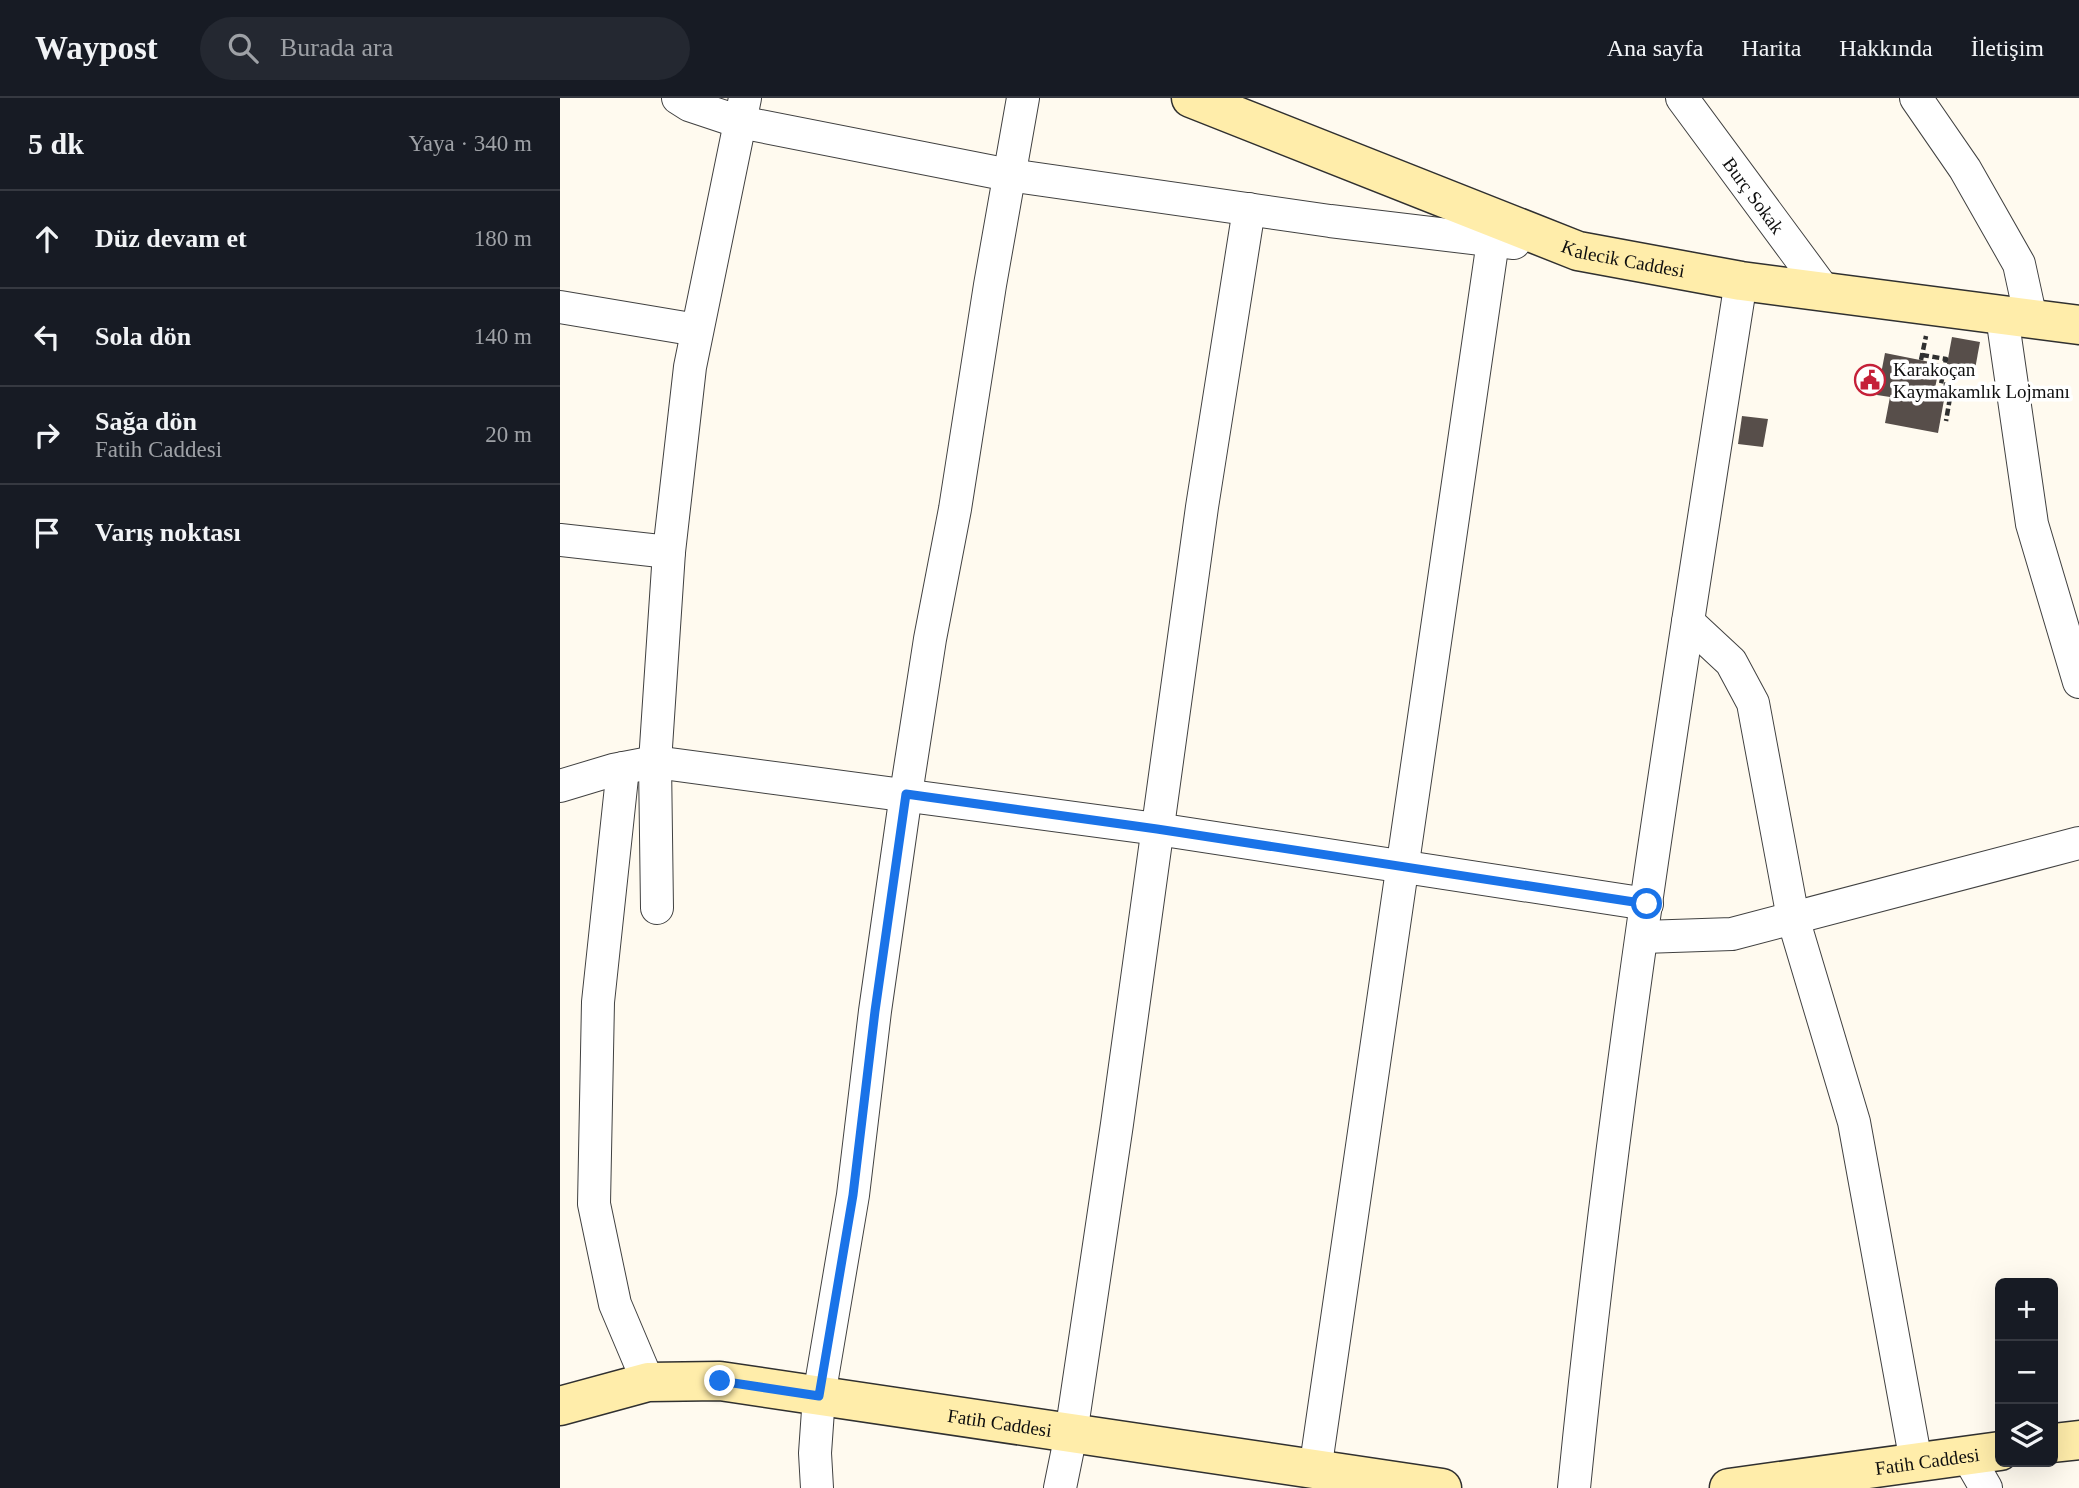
<!DOCTYPE html>
<html lang="tr">
<head>
<meta charset="utf-8">
<style>
  body { margin:0; font-family:"Times New Roman",serif; background:#242831; color:#f1f3f6 }
  .controls { position:absolute; right:21px; bottom:21px; display:grid; overflow:hidden; border-radius:10px; box-shadow:0 7px 28px #0002 }
  .controls button { width:63px; height:63px; display:grid; place-items:center; padding:0; border:0; border-bottom:2px solid #363941; background:#171b24; color:#f1f3f6; font:35px sans-serif }
  .stop { position:absolute; width:21px; height:21px; margin:-16px; border:5px solid #1a73e8; border-radius:50%; background:#fff }
  .stop.end { background:#1a73e8; border-color:#fff; box-shadow:0 2px 7px #0008 }
  .list { margin:0; padding:0; list-style:none }
  h2 { display:flex; justify-content:space-between; align-items:center; height:91px; margin:0; padding:0 28px; font-size:30px }
  h2 small { font-size:23px; font-weight:400; color:#9ea1a6 }
  .list li { display:grid; grid-template-columns:46px 1fr auto; gap:21px; align-items:center; box-sizing:border-box; height:98px; padding:0 28px; border-top:2px solid #363941 }
  .list b { display:block; font-size:26px; white-space:nowrap }
  .list p { margin:0; font-size:23px; white-space:nowrap; color:#9ea1a6 }
  .list em { font-size:23px; font-style:normal; color:#9ea1a6 }
  .icon { flex:none; width:38px; height:38px; fill:none; stroke:currentColor; stroke-width:2; stroke-linecap:round; stroke-linejoin:round }
  .map { position:relative; flex:none; width:1519px; height:1390px; overflow:hidden }
  header { display:flex; align-items:center; gap:42px; box-sizing:border-box; height:98px; padding:0 35px; background:#171b24; border-bottom:2px solid #363941 }
  header strong { font-size:33px }
  nav { display:flex; gap:38px; margin-inline-start:auto; font-size:24px }
  .search { width:490px; height:63px; background:#242831; display:flex; align-items:center; gap:18px; box-sizing:border-box; padding:0 24px; border-radius:38px; color:#9ea1a6; font-size:26px }
  main { display:flex }
  aside { flex:1; background:#171b24 }
  .map>svg:first-child { display:block }
  .building { fill:#574e4a }
  .lines { fill:none; stroke-linecap:round; stroke-linejoin:round }
  .street-casing { stroke:#414141; stroke-width:34 }
  .secondary-casing { stroke:#303030; stroke-width:41 }
  .path { stroke:#303030; stroke-width:4.5; stroke-dasharray:7 3.5; stroke-linecap:butt }
  .street { stroke:#fff; stroke-width:32 }
  .secondary { stroke:#ffedaa; stroke-width:38 }
  .route { stroke:#1a73e8; stroke-width:9 }
  .labels { text-anchor:middle; stroke-width:7; stroke-linejoin:round; paint-order:stroke }
  .street-label { font-size:19px; fill:#0e0e0e; stroke:#fff }
  .poi-label { font-size:19px; fill:#0e0e0e; stroke:#fff; text-anchor:start }
</style>
</head>
<body>
<header>
<strong>Waypost</strong>
<div class="search"><svg class="icon" aria-label="search" viewBox="0 0 24 24"><circle cx="10" cy="10" r="6"/><path d="M15 15l6 6"/></svg>Burada ara</div>
<nav><a>Ana sayfa</a><a>Harita</a><a>Hakkında</a><a>İletişim</a></nav>
</header>
<main>
<aside>
<h2>5 dk<small>Yaya · 340 m</small></h2>
<ul class="list">
<li><svg class="icon" aria-label="ahead" viewBox="0 0 24 24"><path d="M12 20V5M6 11l6-6 6 6"/></svg><div><b>Düz devam et</b></div><em>180 m</em></li>
<li><svg class="icon" aria-label="left" viewBox="0 0 24 24"><path d="M17 20v-9H6M10 6l-5 5 5 5"/></svg><div><b>Sola dön</b></div><em>140 m</em></li>
<li><svg class="icon" aria-label="right" viewBox="0 0 24 24"><path d="M7 20v-9h11M14 6l5 5-5 5"/></svg><div><b>Sağa dön</b><p>Fatih Caddesi</p></div><em>20 m</em></li>
<li><svg class="icon" aria-label="arrive" viewBox="0 0 24 24"><path d="M6 21V4h12l-3 4 3 4H6"/></svg><div><b>Varış noktası</b></div></li>
</ul>
</aside>
<div class="map">
<svg width="1519" height="1390" viewBox="0 0 1519 1390">
  <rect width="100%" height="100%" fill="#fffaef"/>
  <!-- building -->
  <g class="building">
    <path d="M1392,239L1420,244L1415,271L1387,266Z"/>
    <path d="M1325,255L1380,266L1375,290L1386,291L1378,335L1325,325L1330,299L1317,297Z"/>
    <path d="M1182,318L1208,321L1203,349L1178,346Z"/>
  </g>
  <g class="lines">
    <!-- street casing -->
    <g class="street-casing">
      <g id="street">
        <path d="M118,0L129,7L180,24L449,77L770,123L954,145"/>
        <path id="s1" d="M1122,0L1266,195"/>
        <path d="M1356,0L1405,71L1459,166L1471,221"/>
        <path d="M0,209L137,232"/>
        <path d="M1442,218L1472,426L1519,584"/>
        <path d="M0,442L109,454"/>
        <path d="M1128,524L1171,564L1193,605L1233,820L1294,1024L1356,1364"/>
        <path d="M63,670L38,904L34,1106L55,1206L88,1284"/>
        <path d="M0,688L53,672L95,664L597,731L1087,806"/>
        <path d="M97,810L95,664L109,454L130,269L185,0"/>
        <path d="M1083,839L1172,836L1519,745"/>
        <path d="M1407,1357L1426,1390"/>
        <path d="M755,1373L933,143"/>
        <path d="M257,1390L255,1355L259,1298L293,1097L315,913L346,696L370,541L395,411L430,187L463,0"/>
        <path d="M500,1390L511,1336L557,1026L642,409L689,111"/>
        <path d="M1014,1390C1054,986 1118,584 1181,183"/>
      </g>
    </g>
    <!-- secondary casing -->
    <g class="secondary-casing">
      <g id="secondary">
        <path id="s2" d="M631,0L1018,153L1181,183L1519,227"/>
        <path id="s3" d="M0,1308L88,1284L160,1283L882,1390"/>
        <path d="M1493,1345L1519,1342"/>
        <path id="s4" d="M1169,1390L1440,1353"/>
      </g>
    </g>
    <!-- path -->
    <g class="path">
      <path d="M1362,257L1386,261L1381,286L1392,288L1386,323"/>
      <path d="M1361,262L1366,238"/>
    </g>
    <!-- street -->
    <use href="#street" class="street"/>
    <!-- secondary -->
    <use href="#secondary" class="secondary"/>
  </g>
  <g class="lines">
    <!-- route -->
    <path class="route" d="M160,1283L259,1298L293,1097L315,913L346,696L597,731L1087,806"/>
  </g>
  <!-- icons -->
  <defs>
    <g id="civic-ring" transform="scale(1.575)"><circle r="9.5" fill="#fff" stroke="#c52038" stroke-width="1.5"/><path d="M-.6-6.5H3V-4.5H.6V-3L4-1V1h2V6H-6V1h2V-1L-.6-3ZM-1.2 2.5V6h2.4V2.5Z" fill="#c52038"/></g>
  </defs>
  <g fill-rule="evenodd">
    <use href="#civic-ring" x="1310" y="282"/>
  </g>
  <g class="labels">
    <!-- street labels -->
    <g class="street-label">
      <text dy="7" stroke="none"><textPath href="#s1" startOffset="121">Burç Sokak</textPath></text>
      <text dy="7" stroke="none"><textPath href="#s2" startOffset="462">Kalecik Caddesi</textPath></text>
      <text dy="7" stroke="none"><textPath href="#s3" startOffset="446">Fatih Caddesi</textPath></text>
      <text dy="7" stroke="none"><textPath href="#s4" startOffset="200">Fatih Caddesi</textPath></text>
    </g>
    <!-- poi labels -->
    <g class="poi-label">
      <text x="1333" y="278">Karakoçan<tspan x="1333" dy="22">Kaymakamlık Lojmanı</tspan></text>
    </g>
  </g>
</svg>
<div class="controls">
<button>+</button>
<button>−</button>
<button><svg class="icon" aria-label="layers" viewBox="0 0 24 24"><path d="M12 4l9 5-9 5-9-5zM3 14l9 5 9-5"/></svg></button>
</div>
<div class="stop" style="left:1087px;top:806px"></div>
<div class="stop end" style="left:160px;top:1283px"></div>
</div>
</main>
</body>
</html>
